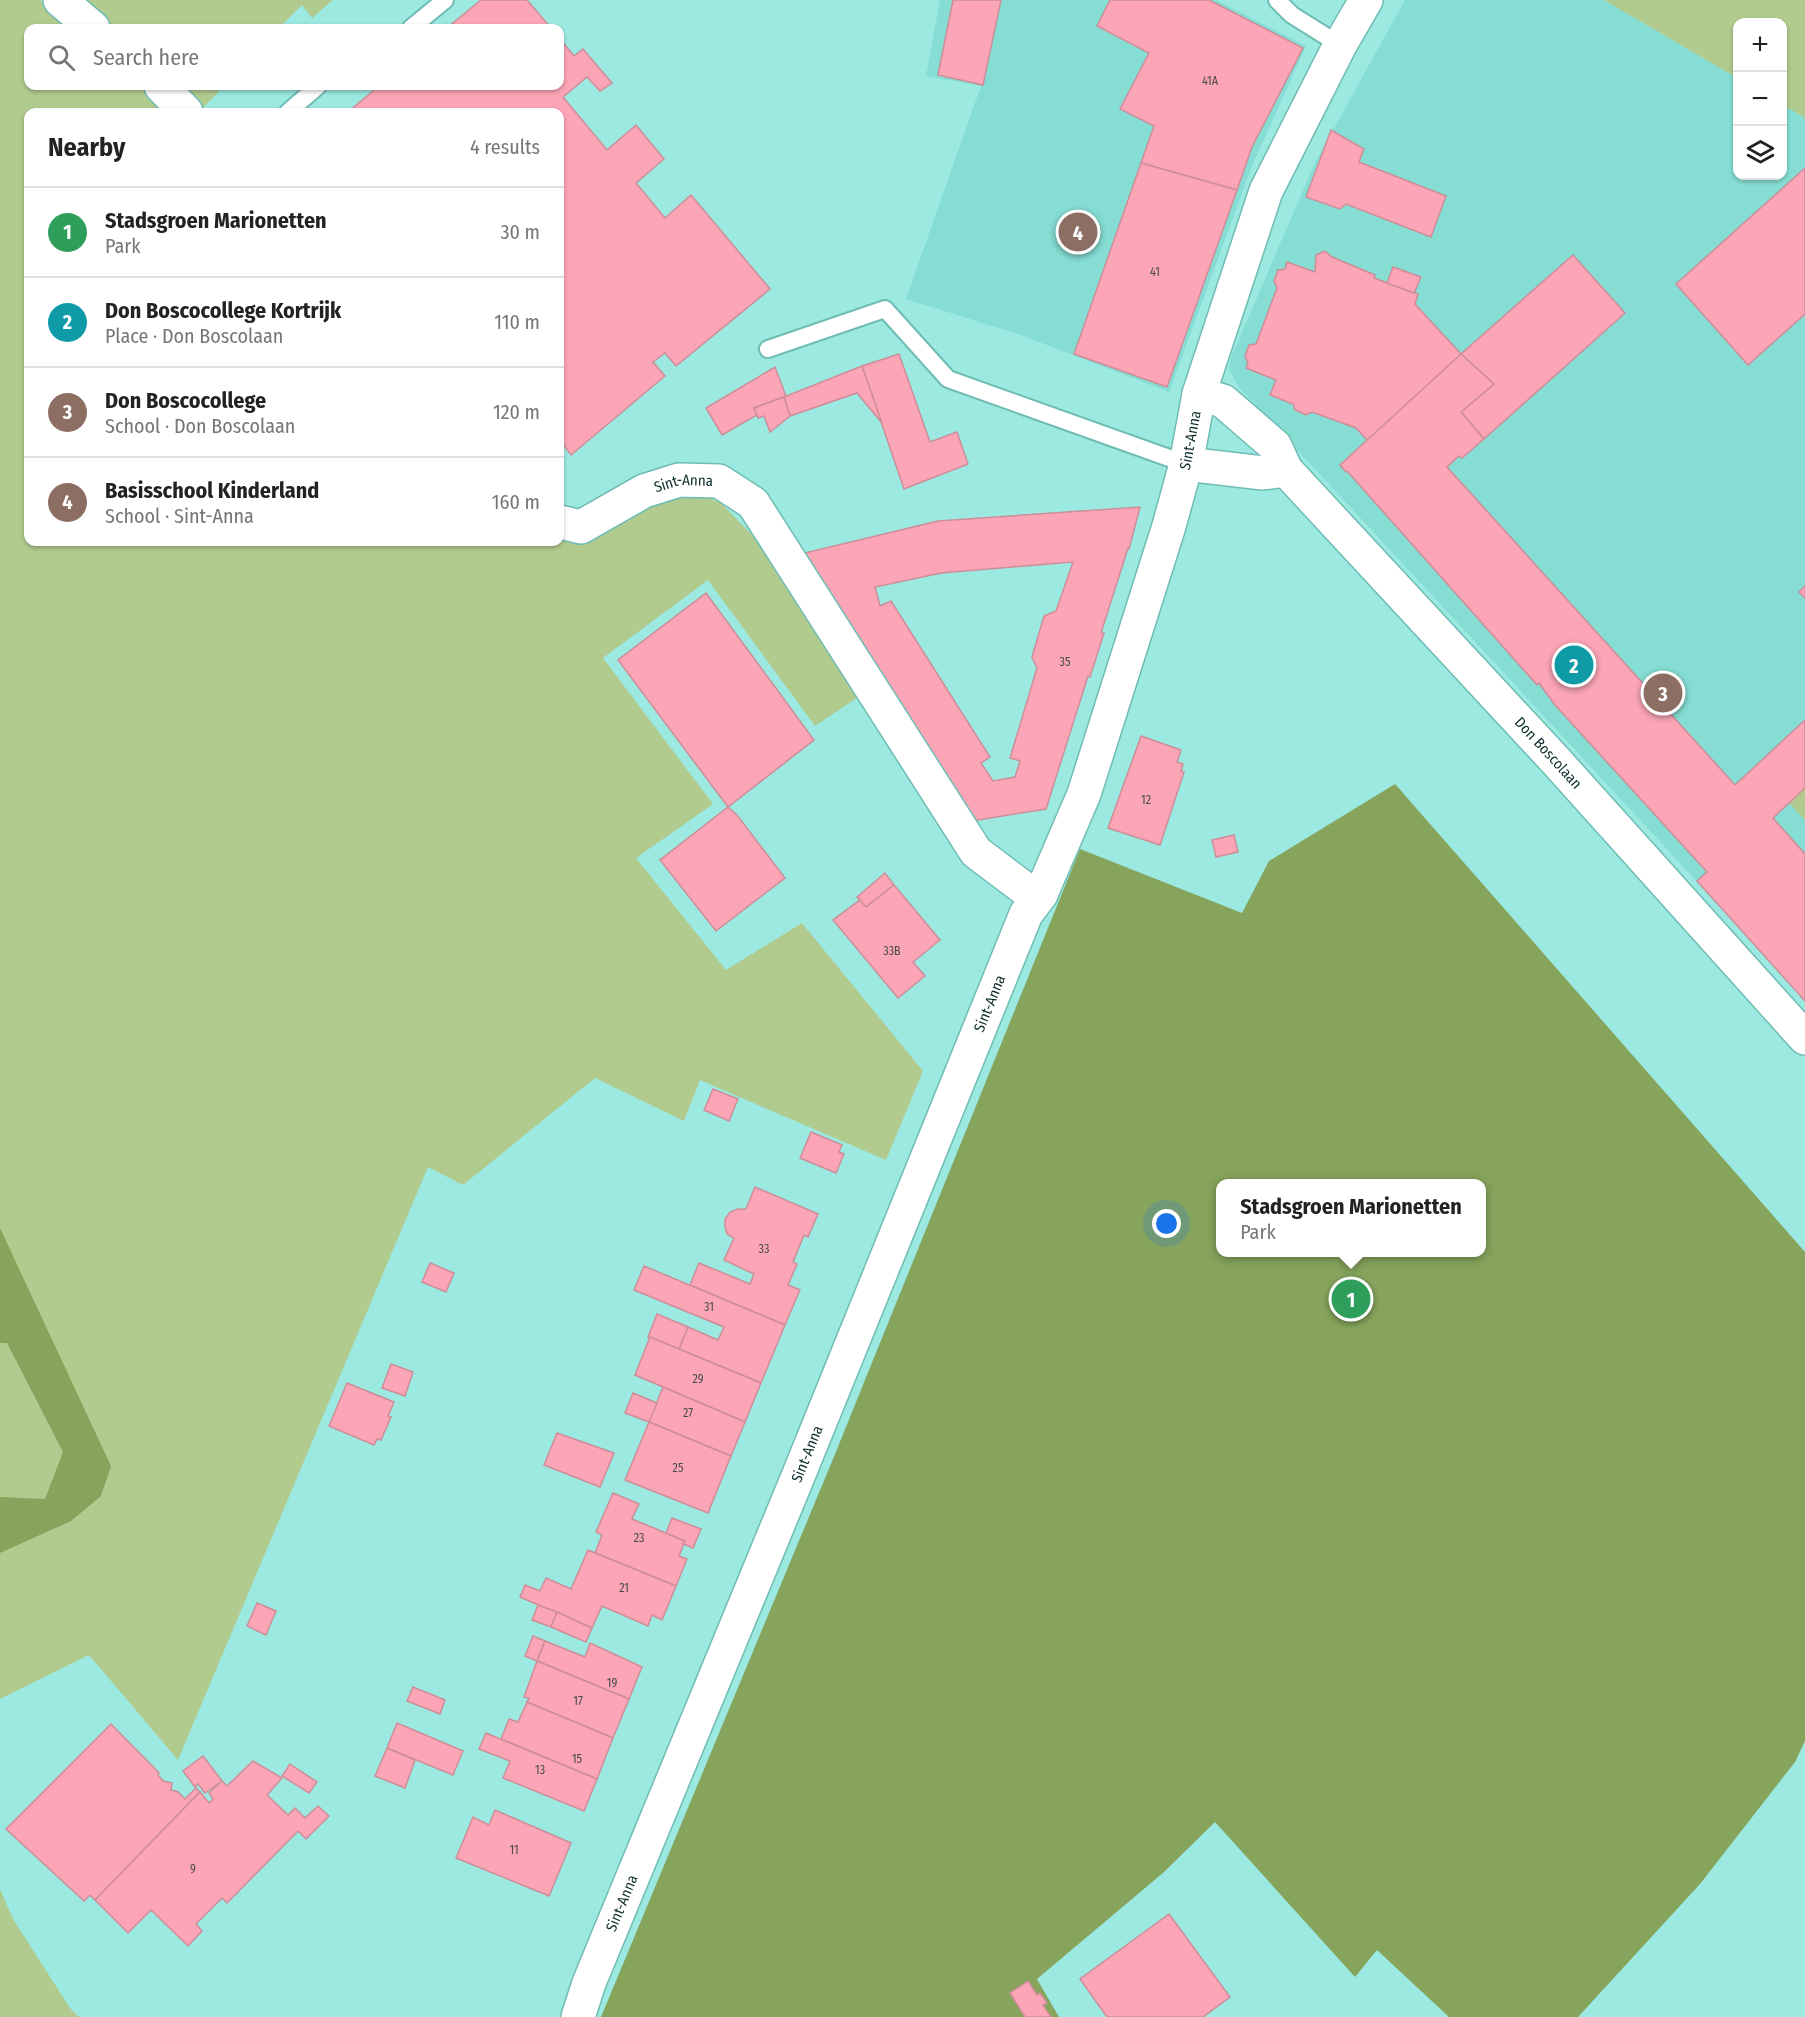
<!DOCTYPE html>
<html lang="en">
<head>
<meta charset="utf-8">
<style>
  body { margin:0; font-family:"Fira Sans Condensed",sans-serif; background:#f6f6f6; color:#222 }
  .controls { position:absolute; right:18px; top:18px; display:grid; overflow:hidden; border-radius:12px; box-shadow:0 2px 4px #0004 }
  .controls button { width:54px; height:54px; display:grid; place-items:center; padding:0; border:0; border-bottom:2px solid #e0e0e0; background:#fff; color:#222; font:30px sans-serif }
  .you { position:absolute; left:1167px; top:1224px; width:21px; height:21px; margin:-15px; border:4px solid #fff; border-radius:50%; background:#1a73e8; box-shadow:0 0 0 9px #1a73e833 }
  .badge { display:grid; place-items:center; width:39px; height:39px; border-radius:50%; background:#d93025; color:#fff; font-size:20px; font-weight:700 }
  .pin { position:absolute; translate:-50% -50%; border:3px solid #fff; box-shadow:0 2px 6px #0006 }
  .popup { position:absolute; left:1216px; top:1179px; width:270px; height:78px; box-sizing:border-box; display:grid; place-content:center; border-radius:12px; background:#fff; filter:drop-shadow(0 2px 4px #0005); font-size:20px; white-space:nowrap; color:#767676 }
  .popup b { font-size:22px; color:#222 }
  .popup::after { content:''; position:absolute; left:50%; top:100%; margin-left:-12px; border:12px solid transparent; border-top-color:#fff }
  .list { margin:0; padding:0; list-style:none }
  h2 { display:flex; justify-content:space-between; align-items:center; height:78px; margin:0; padding:0 24px; font-size:26px }
  h2 small { font-size:20px; font-weight:400; color:#767676 }
  .list li { display:grid; grid-template-columns:39px 1fr auto; gap:18px; align-items:center; box-sizing:border-box; height:90px; padding:0 24px; border-top:2px solid #e0e0e0 }
  .list b { display:block; font-size:22px; white-space:nowrap }
  .list p { margin:0; font-size:20px; white-space:nowrap; color:#767676 }
  .list em { font-size:20px; font-style:normal; color:#767676 }
  .icon { flex:none; width:33px; height:33px; fill:none; stroke:currentColor; stroke-width:2; stroke-linecap:round; stroke-linejoin:round }
  .map { position:relative; flex:none; width:1805px; height:2017px; overflow:hidden }
  .search { position:absolute; background:#fff; box-shadow:0 2px 4px #0004; left:24px; top:24px; width:540px; height:66px; display:flex; align-items:center; gap:15px; box-sizing:border-box; padding:0 21px; border-radius:12px; color:#767676; font-size:22px }
  .panel { position:absolute; background:#fff; box-shadow:0 2px 4px #0004; left:24px; top:108px; width:540px; height:438px; border-radius:12px }
  .map>svg:first-child { display:block }
  .built { fill:#85ddd3 }
  .green { fill:#b1cb8f }
  .forest { fill:#86a45c; fill-rule:evenodd }
  .building { fill:#fba5b6; stroke:#cd8e99; stroke-width:1.5; fill-rule:evenodd }
  .lines { fill:none; stroke-linecap:round; stroke-linejoin:round }
  .lane-casing { stroke:#6fbcb4; stroke-width:20 }
  .street-casing { stroke:#6fbcb4; stroke-width:36 }
  .lane { stroke:#fff; stroke-width:16 }
  .street { stroke:#fff; stroke-width:33 }
  .labels { text-anchor:middle; stroke-width:4.5; stroke-linejoin:round; paint-order:stroke }
  .number-label { font-size:12px; fill:#494c4e }
  .street-label { font-size:15px; fill:#0e2f2c; stroke:#a8f7ee }
</style>
</head>
<body>
<div class="map">
<svg width="1805" height="2017" viewBox="0 0 1805 2017">
  <rect width="100%" height="100%" fill="#9be9e1"/>
  <!-- built -->
  <g class="built">
    <path d="M940,0H1216L1306,46L1252,166L1169,392L1021,335L906,299L981,86L926,76Z"/>
    <path d="M1405,0H1604L1737,78L1738,176H1782L1783,105L1805,118V998L1239,387L1229,370L1230,360L1315,163Z"/>
  </g>
  <!-- green -->
  <g class="green">
    <path d="M0,0H40L76,28H28V86H143L168,112H28V542H560V530L659,496L699,494L721,503L759,542L858,697L815,726L708,580L603,658L713,804L636,858L726,970L802,923L923,1071L886,1160L700,1080L684,1121L595,1078L463,1185L428,1167L178,1760L89,1655L0,1699Z"/>
    <path d="M78,0H333L312,18L302,5L279,28H111Z"/>
    <path d="M1604,0H1805V118L1783,105L1782,22H1738L1737,78Z"/>
    <path d="M176,86H224L202,109Z"/>
    <path d="M1805,788V820L1789,803Z"/>
    <path d="M0,1889L13,1919L70,2008L79,2017H0Z"/>
  </g>
  <!-- forest -->
  <g class="forest">
    <path d="M1395,784L1805,1252V1741L1795,1762L1700,1884L1578,2017H1449L1377,1950L1355,1977L1215,1822L1164,1872L1037,1979L1059,2017H601L833,1459L1080,849L1242,913L1269,861ZM1220,1184H1482V1252H1220Z"/>
    <path d="M0,1228L111,1466L101,1496L71,1521L0,1553V1497L45,1499L63,1452L7,1343H0Z"/>
  </g>
  <!-- building -->
  <g class="building">
    <path d="M481,0H527L551,28H447Z"/>
    <path d="M953,0H1001L983,85L938,75Z"/>
    <path d="M1110,0H1209L1303,48L1252,147L1237,190L1141,163L1154,126L1120,109L1149,53L1097,26Z"/>
    <path d="M560,39L574,56L583,49L612,83L600,91L587,77L563,97L607,150L636,125L664,159L636,183L665,218L691,195L770,289L676,366L665,353L653,362L665,376L571,455L560,440V112H348L379,86L384,89L387,86H560Z"/>
    <path d="M1331,130L1364,149L1359,162L1446,196L1431,237L1346,204L1340,209L1306,197Z"/>
    <path d="M1141,163L1237,190L1167,387L1074,354Z"/>
    <path d="M1805,168V314L1748,365L1676,284Z"/>
    <path d="M1325,251L1332,257L1375,275L1374,278L1418,294L1415,304L1461,354L1368,441L1356,428L1312,412L1306,415L1295,410L1293,404L1270,395L1276,380L1246,368L1248,363L1245,356L1249,345L1256,344L1277,288L1274,281L1278,270L1285,269L1287,262L1315,272L1316,255Z"/>
    <path d="M1573,255L1625,313L1484,439L1461,412L1494,384L1461,354Z"/>
    <path d="M1393,267L1421,277L1414,293L1387,283Z"/>
    <path d="M899,354L930,442L957,432L968,464L904,489L862,366Z"/>
    <path d="M1461,354L1494,384L1461,412L1484,439L1462,458L1459,456L1447,467L1735,785L1805,720V788L1773,818L1805,854V1001L1697,881L1707,872L1555,705L1539,683L1537,685L1347,471L1346,472L1340,465Z"/>
    <path d="M862,366L882,423L857,393L790,416L784,397Z"/>
    <path d="M775,367L786,396L754,408L757,415L722,435L706,408Z"/>
    <path d="M784,397L790,416L770,432L764,416L758,418L754,408Z"/>
    <path d="M1140,507L1129,549L1128,548L1101,633H1104L1090,677L1088,676L1046,809L972,821L801,554L938,521ZM1073,562L1056,611L1044,616L1032,657L1037,668L1010,758L1020,761L1015,777L993,781L981,763L990,757L891,601L880,606L875,587L941,573Z"/>
    <path d="M1805,586V598L1799,592Z"/>
    <path d="M706,593L814,740L728,807L618,660Z"/>
    <path d="M1141,736L1181,750L1177,762L1183,764L1181,771L1184,772L1160,845L1108,828Z"/>
    <path d="M728,807L737,815L785,878L716,931L660,860Z"/>
    <path d="M1234,835L1238,852L1216,857L1212,840Z"/>
    <path d="M885,873L894,885L866,907L857,897Z"/>
    <path d="M894,885L940,940L913,962L925,976L898,998L833,920L860,900L866,907Z"/>
    <path d="M713,1089L738,1099L729,1121L704,1110Z"/>
    <path d="M811,1132L842,1145L839,1152L844,1154L836,1173L800,1158Z"/>
    <path d="M755,1187L818,1214L808,1237L804,1235L793,1262L797,1264L788,1285L800,1290L785,1325L690,1285L699,1263L750,1284L754,1274L724,1260L734,1238L727,1234L725,1227V1219L730,1212L738,1209H746Z"/>
    <path d="M430,1263L454,1273L446,1292L422,1282Z"/>
    <path d="M644,1266L785,1325L761,1383L679,1349L688,1327L718,1340L724,1327L634,1290Z"/>
    <path d="M657,1314L688,1327L679,1349L648,1337Z"/>
    <path d="M650,1337L761,1383L745,1422L635,1375Z"/>
    <path d="M391,1364L413,1372L405,1396L382,1388Z"/>
    <path d="M347,1383L394,1402L388,1416L391,1417L381,1440L377,1439L374,1445L329,1426Z"/>
    <path d="M663,1387L745,1422L731,1456L649,1422Z"/>
    <path d="M633,1393L657,1403L649,1422L625,1413Z"/>
    <path d="M649,1422L731,1456L708,1513L625,1480Z"/>
    <path d="M557,1433L614,1453L600,1487L544,1465Z"/>
    <path d="M613,1493L639,1504L632,1519L685,1541L679,1556L687,1559L676,1586L595,1553L602,1535L596,1532Z"/>
    <path d="M672,1518L701,1529L693,1548L683,1544L685,1541L666,1533Z"/>
    <path d="M588,1550L676,1586L662,1620L652,1615L648,1626L602,1606L592,1628L520,1597L525,1585L540,1591L546,1578L571,1589Z"/>
    <path d="M257,1603L276,1611L266,1635L247,1626Z"/>
    <path d="M538,1605L557,1612L551,1627L532,1620Z"/>
    <path d="M557,1612L592,1628L586,1642L551,1627Z"/>
    <path d="M533,1636L545,1641L537,1661L525,1656Z"/>
    <path d="M545,1641L585,1657L590,1643L642,1667L629,1699L537,1661Z"/>
    <path d="M537,1661L629,1699L613,1738L527,1702L529,1698L524,1697Z"/>
    <path d="M413,1687L445,1700L440,1714L407,1701Z"/>
    <path d="M527,1702L613,1738L597,1779L501,1739L509,1719L518,1722Z"/>
    <path d="M397,1723L463,1751L453,1775L387,1748Z"/>
    <path d="M111,1724L159,1773L158,1775L163,1781L172,1783L171,1790L178,1792L185,1799L196,1788L200,1792L95,1900L90,1895L84,1901L6,1829Z"/>
    <path d="M486,1733L597,1779L584,1811L503,1778L510,1761L479,1749Z"/>
    <path d="M387,1748L415,1760L405,1788L375,1776Z"/>
    <path d="M203,1756L222,1781L205,1793L198,1784L195,1787L183,1771Z"/>
    <path d="M253,1761L282,1778L267,1795L288,1815L295,1808L305,1818L318,1806L329,1816L306,1839L298,1831L227,1903L222,1898L196,1924L202,1931L188,1946L151,1910L128,1933L95,1900L200,1792L209,1803L213,1799L209,1793L222,1781L227,1786Z"/>
    <path d="M290,1764L317,1782L309,1793L282,1776Z"/>
    <path d="M495,1810L571,1843L549,1896L456,1858L473,1817L489,1825Z"/>
    <path d="M1169,1914L1230,1997L1203,2017H1107L1080,1979Z"/>
    <path d="M1028,1981L1037,1995L1040,1993L1047,2003L1043,2005L1051,2017H1025L1010,1993Z"/>
  </g>
  <g class="lines">
    <!-- lane casing -->
    <g class="lane-casing">
      <g id="lane">
        <path d="M1277,0L1292,15L1340,45"/>
        <path d="M411,28L445,0"/>
        <path d="M288,112L318,86"/>
        <path d="M768,349L885,309L948,379L1186,464"/>
      </g>
    </g>
    <!-- street casing -->
    <g class="street-casing">
      <g id="street">
        <path d="M60,0L93,28"/>
        <path d="M161,86L186,112"/>
        <path id="s1" d="M1199,394L1223,401L1275,446L1286,470L1556,761L1805,1038"/>
        <path d="M1186,464L1263,473L1286,470"/>
        <path id="s2" d="M560,522L581,527L644,491L679,480L719,481L753,503L976,852L1025,889L1041,894"/>
        <path id="s3" d="M578,2017L589,1983L799,1474L1026,914L1041,894L1084,794L1169,526L1186,464L1199,394L1266,191L1340,45L1366,0"/>
      </g>
    </g>
    <!-- lane -->
    <use href="#lane" class="lane"/>
    <!-- street -->
    <use href="#street" class="street"/>
  </g>
  <g class="labels">
    <!-- number labels -->
    <g class="number-label">
      <text x="1210" y="85">41A</text>
      <text x="1155" y="276">41</text>
      <text x="1065" y="666">35</text>
      <text x="1146" y="804">12</text>
      <text x="892" y="955">33B</text>
      <text x="764" y="1253">33</text>
      <text x="709" y="1311">31</text>
      <text x="698" y="1383">29</text>
      <text x="688" y="1417">27</text>
      <text x="678" y="1472">25</text>
      <text x="639" y="1542">23</text>
      <text x="624" y="1592">21</text>
      <text x="612" y="1687">19</text>
      <text x="578" y="1705">17</text>
      <text x="577" y="1763">15</text>
      <text x="540" y="1774">13</text>
      <text x="514" y="1854">11</text>
      <text x="193" y="1873">9</text>
    </g>
    <!-- street labels -->
    <g class="street-label">
      <text dy="5" stroke="none"><textPath href="#s3" startOffset="1694">Sint-Anna</textPath></text>
      <text dy="5" stroke="none"><textPath href="#s2" startOffset="135">Sint-Anna</textPath></text>
      <text dy="5" stroke="none"><textPath href="#s1" startOffset="506">Don Boscolaan</textPath></text>
      <text dy="5" stroke="none"><textPath href="#s3" startOffset="1094">Sint-Anna</textPath></text>
      <text dy="5" stroke="none"><textPath href="#s3" startOffset="608">Sint-Anna</textPath></text>
      <text dy="5" stroke="none"><textPath href="#s3" startOffset="122">Sint-Anna</textPath></text>
    </g>
  </g>
</svg>
<div class="controls">
<button>+</button>
<button>−</button>
<button><svg class="icon" aria-label="layers" viewBox="0 0 24 24"><path d="M12 4l9 5-9 5-9-5zM3 14l9 5 9-5"/></svg></button>
</div>
<div class="you"></div>
<div class="pin badge" style="left:1351px;top:1299px;background:#2e9e5b">1</div>
<div class="popup"><b>Stadsgroen Marionetten</b>Park</div>
<div class="pin badge" style="left:1574px;top:665px;background:#0f9aa8">2</div>
<div class="pin badge" style="left:1663px;top:693px;background:#8d6e63">3</div>
<div class="pin badge" style="left:1078px;top:232px;background:#8d6e63">4</div>
<div class="search"><svg class="icon" aria-label="search" viewBox="0 0 24 24"><circle cx="10" cy="10" r="6"/><path d="M15 15l6 6"/></svg>Search here</div>
<section class="panel">
<h2>Nearby<small>4 results</small></h2>
<ul class="list">
<li><span class="badge" style="background:#2e9e5b">1</span><div><b>Stadsgroen Marionetten</b><p>Park</p></div><em>30 m</em></li>
<li><span class="badge" style="background:#0f9aa8">2</span><div><b>Don Boscocollege Kortrijk</b><p>Place · Don Boscolaan</p></div><em>110 m</em></li>
<li><span class="badge" style="background:#8d6e63">3</span><div><b>Don Boscocollege</b><p>School · Don Boscolaan</p></div><em>120 m</em></li>
<li><span class="badge" style="background:#8d6e63">4</span><div><b>Basisschool Kinderland</b><p>School · Sint-Anna</p></div><em>160 m</em></li>
</ul>
</section>
</div>
</body>
</html>
